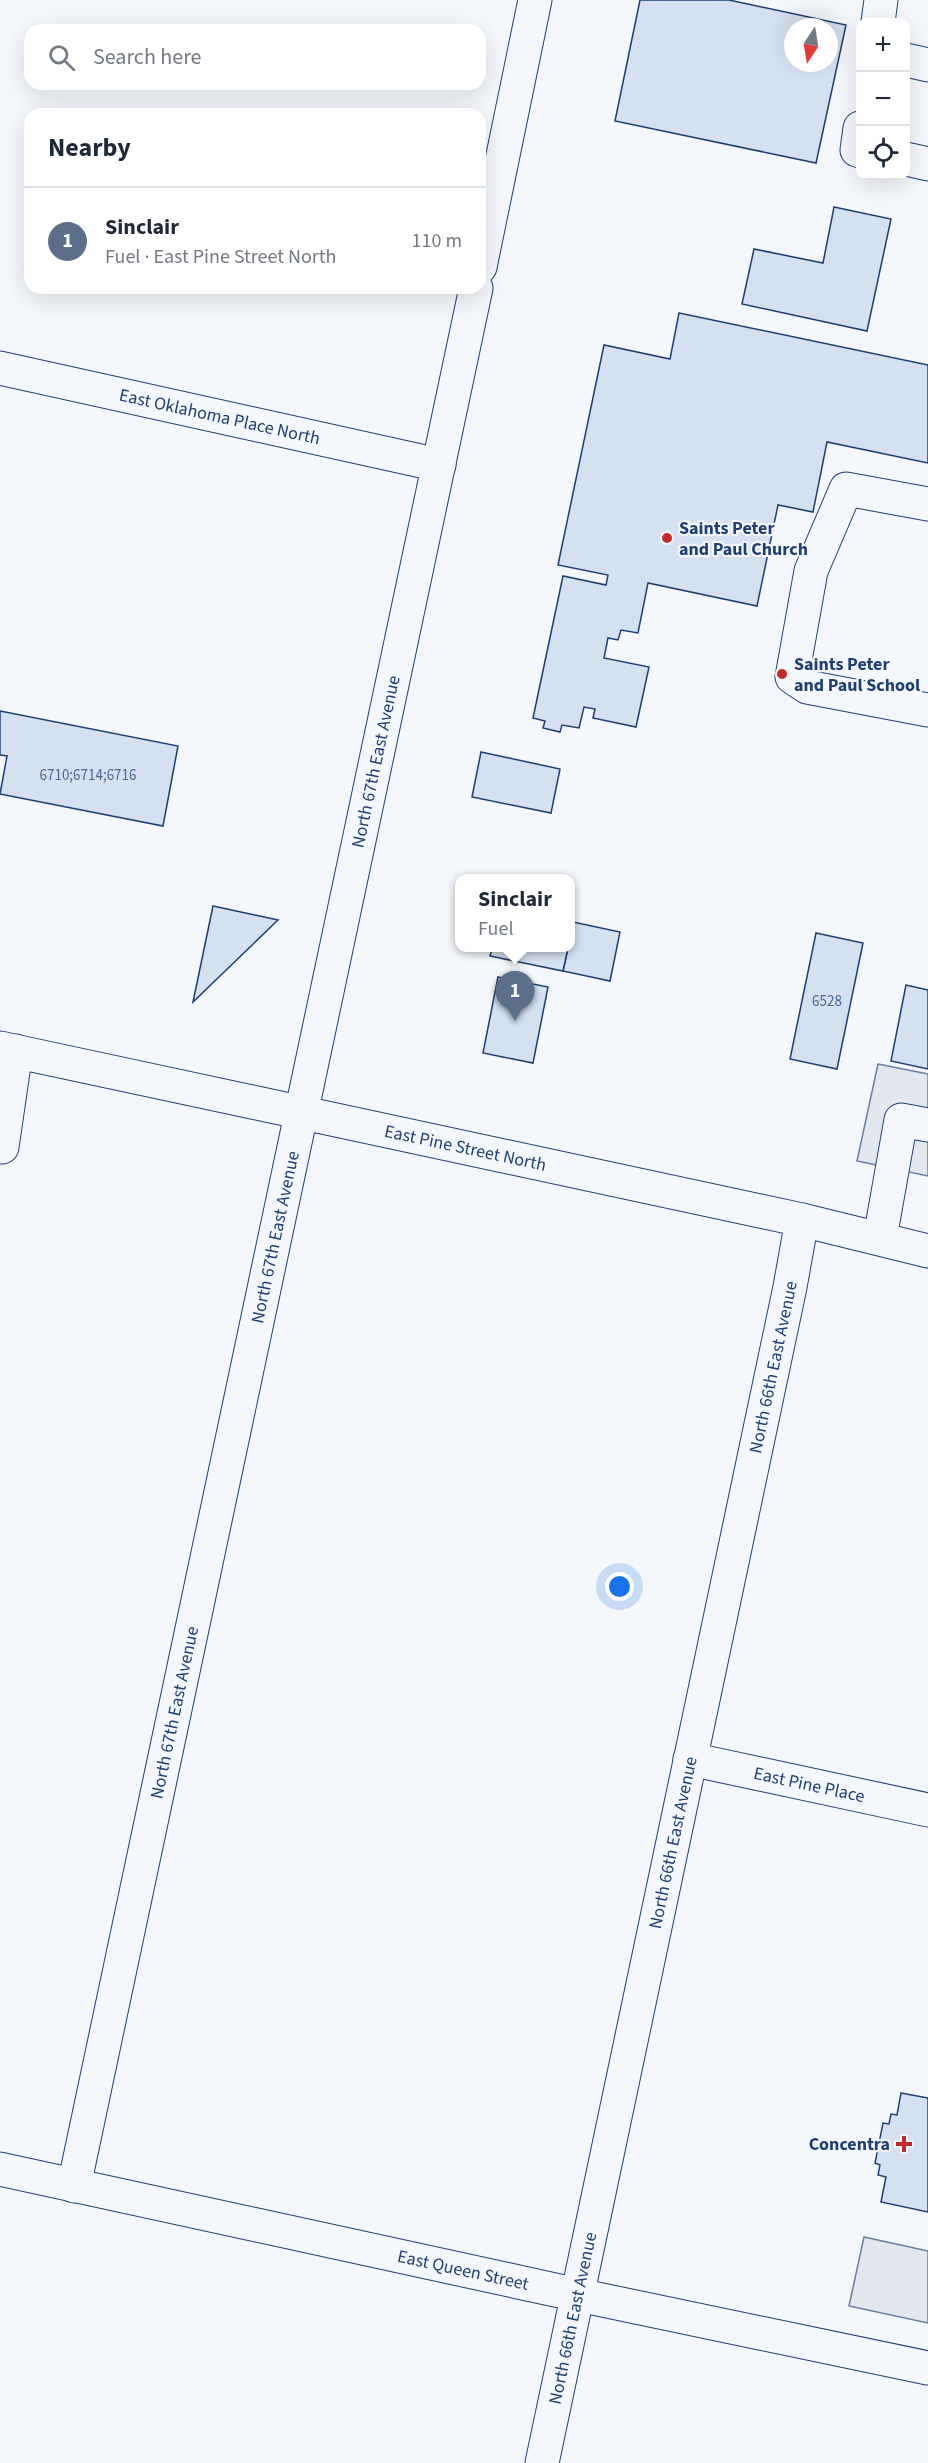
<!DOCTYPE html>
<html lang="en">
<head>
<meta charset="utf-8">
<style>
  body { margin:0; font-family:"Source Sans 3",sans-serif; background:#f6f6f7; color:#1f2937 }
  .controls { position:absolute; right:18px; top:18px; display:grid; overflow:hidden; border-radius:12px; box-shadow:0 6px 24px #0002 }
  .controls button { width:54px; height:54px; display:grid; place-items:center; padding:0; border:0; border-bottom:2px solid #e0e1e3; background:#fff; color:#1f2937; font:30px sans-serif }
  .compass { position:absolute; left:784px; top:18px; width:54px; height:54px; border-radius:50%; background:#fff; box-shadow:0 6px 24px #0002; rotate:192deg }
  .you { position:absolute; left:620px; top:1587px; width:21px; height:21px; margin:-15px; border:4px solid #fff; border-radius:50%; background:#1a73e8; box-shadow:0 0 0 9px #1a73e833 }
  .badge { display:grid; place-items:center; width:39px; height:39px; border-radius:50%; background:#c62828; color:#fff; font-size:20px; font-weight:700 }
  .pin { position:absolute; translate:-50% -50px; filter:drop-shadow(0 2px 3px #0008) }
  .pin::after { content:''; position:absolute; top:32px; width:21px; height:18px; background:inherit; clip-path:polygon(0 0,100% 0,50% 100%) }
  .popup { position:absolute; left:455px; top:874px; width:120px; height:78px; box-sizing:border-box; display:grid; place-content:center; border-radius:12px; background:#fff; filter:drop-shadow(0 2px 4px #0005); font-size:20px; white-space:nowrap; color:#747a83 }
  .popup b { font-size:22px; color:#1f2937 }
  .popup::after { content:''; position:absolute; left:50%; top:100%; margin-left:-12px; border:12px solid transparent; border-top-color:#fff }
  .list { margin:0; padding:0; list-style:none }
  h2 { display:flex; justify-content:space-between; align-items:center; height:78px; margin:0; padding:0 24px; font-size:26px }
  h2 small { font-size:20px; font-weight:400; color:#747a83 }
  .list li { display:grid; grid-template-columns:39px 1fr auto; gap:18px; align-items:center; box-sizing:border-box; height:108px; padding:0 24px; border-top:2px solid #e0e1e3 }
  .list b { display:block; font-size:22px; white-space:nowrap }
  .list p { margin:0; font-size:20px; white-space:nowrap; color:#747a83 }
  .list em { font-size:20px; font-style:normal; color:#747a83 }
  .icon { flex:none; width:33px; height:33px; fill:none; stroke:currentColor; stroke-width:2; stroke-linecap:round; stroke-linejoin:round }
  .map { position:relative; flex:none; width:928px; height:2463px; overflow:hidden }
  .search { position:absolute; background:#fff; box-shadow:0 6px 24px #0002; left:24px; top:24px; width:462px; height:66px; display:flex; align-items:center; gap:15px; box-sizing:border-box; padding:0 21px; border-radius:18px; color:#747a83; font-size:22px }
  .panel { position:absolute; background:#fff; box-shadow:0 6px 24px #0002; left:24px; top:108px; width:462px; height:186px; border-radius:18px }
  .map>svg:first-child { display:block }
  .parking { fill:#e3e8f0; stroke:#687fa3; stroke-width:1.5 }
  .building { fill:#d5e0f0; stroke:#1d3f73; stroke-width:1.5; fill-rule:evenodd }
  .lines { fill:none; stroke-linecap:round; stroke-linejoin:round }
  .minor-casing { stroke:#1d3f73; stroke-width:35 }
  .minor { stroke:#f4f7fb; stroke-width:33 }
  .poi-dot { fill:#c62828; stroke:#f4f7fb; stroke-width:2 }
  .labels { text-anchor:middle; stroke-width:4.5; stroke-linejoin:round; paint-order:stroke }
  .number-label { font-size:15px; fill:#4b6792 }
  .street-label { font-size:18px; fill:#1d3f73; stroke:#f4f7fb }
  .poi-label { font-size:18px; font-weight:bold; fill:#1d3f73; stroke:#f4f7fb; text-anchor:start }
</style>
</head>
<body>
<div class="map">
<svg width="928" height="2463" viewBox="0 0 928 2463">
  <rect width="100%" height="100%" fill="#f4f7fb"/>
  <!-- parking -->
  <g class="parking">
    <path d="M878,1064L928,1074V1176L857,1161Z"/>
    <path d="M864,2237L928,2251V2323L849,2306Z"/>
  </g>
  <!-- building -->
  <g class="building">
    <path d="M640,0H729L846,25L816,163L615,121ZM793,27H829V63H793Z"/>
    <path d="M834,207L891,219L867,331L742,304L754,249L823,263Z"/>
    <path d="M679,313L928,365V463L827,442L813,512L778,505L757,606L648,583L638,633L621,630L618,640L608,638L604,658L649,667L636,727L593,718L595,709L584,707L579,728L562,725L560,732L543,728L545,721L533,718L563,576L606,585L608,575L558,565L604,345L670,359Z"/>
    <path d="M0,711L178,746L163,826L0,794L7,756L0,755Z"/>
    <path d="M481,752L560,769L551,813L472,797Z"/>
    <path d="M213,906L278,920L193,1002Z"/>
    <path d="M573,922L620,932L610,981L563,971L568,948H570Z"/>
    <path d="M816,933L863,943L837,1069L790,1059Z"/>
    <path d="M492,948H568L563,971L490,956Z"/>
    <path d="M498,977L548,987L533,1063L483,1053Z"/>
    <path d="M906,985L928,990V1069L891,1061Z"/>
    <path d="M901,2093L928,2098V2212L881,2202L886,2177L878,2175L880,2165L875,2163L883,2123L889,2124L891,2114L897,2115Z"/>
  </g>
  <g class="lines">
    <!-- minor casing -->
    <g class="minor-casing">
      <g id="minor">
        <path d="M878,22L881,0"/>
        <path d="M906,60L928,65"/>
        <path d="M860,128L857,150L860,151"/>
        <path d="M906,159L928,164"/>
        <path d="M480,267L535,0"/>
        <path id="s1" d="M0,368L439,465"/>
        <path d="M928,504L846,489L811,571L792,677L807,687L928,710"/>
        <path id="s2" d="M0,1048L802,1220L928,1251"/>
        <path d="M2,1147L16,1051"/>
        <path d="M880,1238L901,1120L928,1125"/>
        <path id="s3" d="M690,1759L928,1810"/>
        <path id="s4" d="M0,2169L578,2295L928,2368"/>
        <path id="s5" d="M74,2186L476,288"/>
        <path id="s6" d="M542,2463L790,1287L802,1220"/>
      </g>
    </g>
    <!-- minor -->
    <use href="#minor" class="minor"/>
  </g>
  <!-- markers -->
  <g class="poi-dot">
    <circle cx="667" cy="538" r="6"/>
    <circle cx="782" cy="674" r="6"/>
    <path d="M901 2135h6v6h6v6h-6v6h-6v-6h-6v-6h6z"/>
  </g>
  <g class="labels">
    <!-- number labels -->
    <g class="number-label">
      <text x="88" y="780">6710;6714;6716</text>
      <text x="827" y="1006">6528</text>
    </g>
    <!-- street labels -->
    <g class="street-label">
      <text dy="6" stroke="none"><textPath href="#s1" startOffset="225">East Oklahoma Place North</textPath></text>
      <text dy="6" stroke="none"><textPath href="#s5" startOffset="1456">North 67th East Avenue</textPath></text>
      <text dy="6" stroke="none"><textPath href="#s2" startOffset="476">East Pine Street North</textPath></text>
      <text dy="6" stroke="none"><textPath href="#s5" startOffset="970">North 67th East Avenue</textPath></text>
      <text dy="6" stroke="none"><textPath href="#s6" startOffset="1120">North 66th East Avenue</textPath></text>
      <text dy="6" stroke="none"><textPath href="#s5" startOffset="484">North 67th East Avenue</textPath></text>
      <text dy="6" stroke="none"><textPath href="#s3" startOffset="122">East Pine Place</textPath></text>
      <text dy="6" stroke="none"><textPath href="#s6" startOffset="634">North 66th East Avenue</textPath></text>
      <text dy="6" stroke="none"><textPath href="#s4" startOffset="474">East Queen Street</textPath></text>
      <text dy="6" stroke="none"><textPath href="#s6" startOffset="148">North 66th East Avenue</textPath></text>
    </g>
    <!-- poi labels -->
    <g class="poi-label">
      <text x="679" y="534">Saints Peter<tspan x="679" dy="21">and Paul Church</tspan></text>
      <text x="794" y="670">Saints Peter<tspan x="794" dy="21">and Paul School</tspan></text>
      <text x="890" y="2150" text-anchor="end">Concentra</text>
    </g>
  </g>
</svg>
<div class="controls">
<button>+</button>
<button>−</button>
<button><svg class="icon" aria-label="locate" viewBox="0 0 24 24"><circle cx="12" cy="12" r="6"/><path d="M12 2v4M12 18v4M2 12h4M18 12h4"/></svg></button>
</div>
<svg class="compass" viewBox="-18 -18 36 36"><path d="M0-13l5 13h-10z" fill="#e53935"/><path d="M0 13l5-13h-10z" fill="#747a83"/></svg>
<div class="you"></div>
<div class="pin badge" style="left:515px;top:1021px;background:#5c6f8a">1</div>
<div class="popup"><b>Sinclair</b>Fuel</div>
<div class="search"><svg class="icon" aria-label="search" viewBox="0 0 24 24"><circle cx="10" cy="10" r="6"/><path d="M15 15l6 6"/></svg>Search here</div>
<section class="panel">
<h2>Nearby<small></small></h2>
<ul class="list">
<li><span class="badge" style="background:#5c6f8a">1</span><div><b>Sinclair</b><p>Fuel · East Pine Street North</p></div><em>110 m</em></li>
</ul>
</section>
</div>
</body>
</html>
